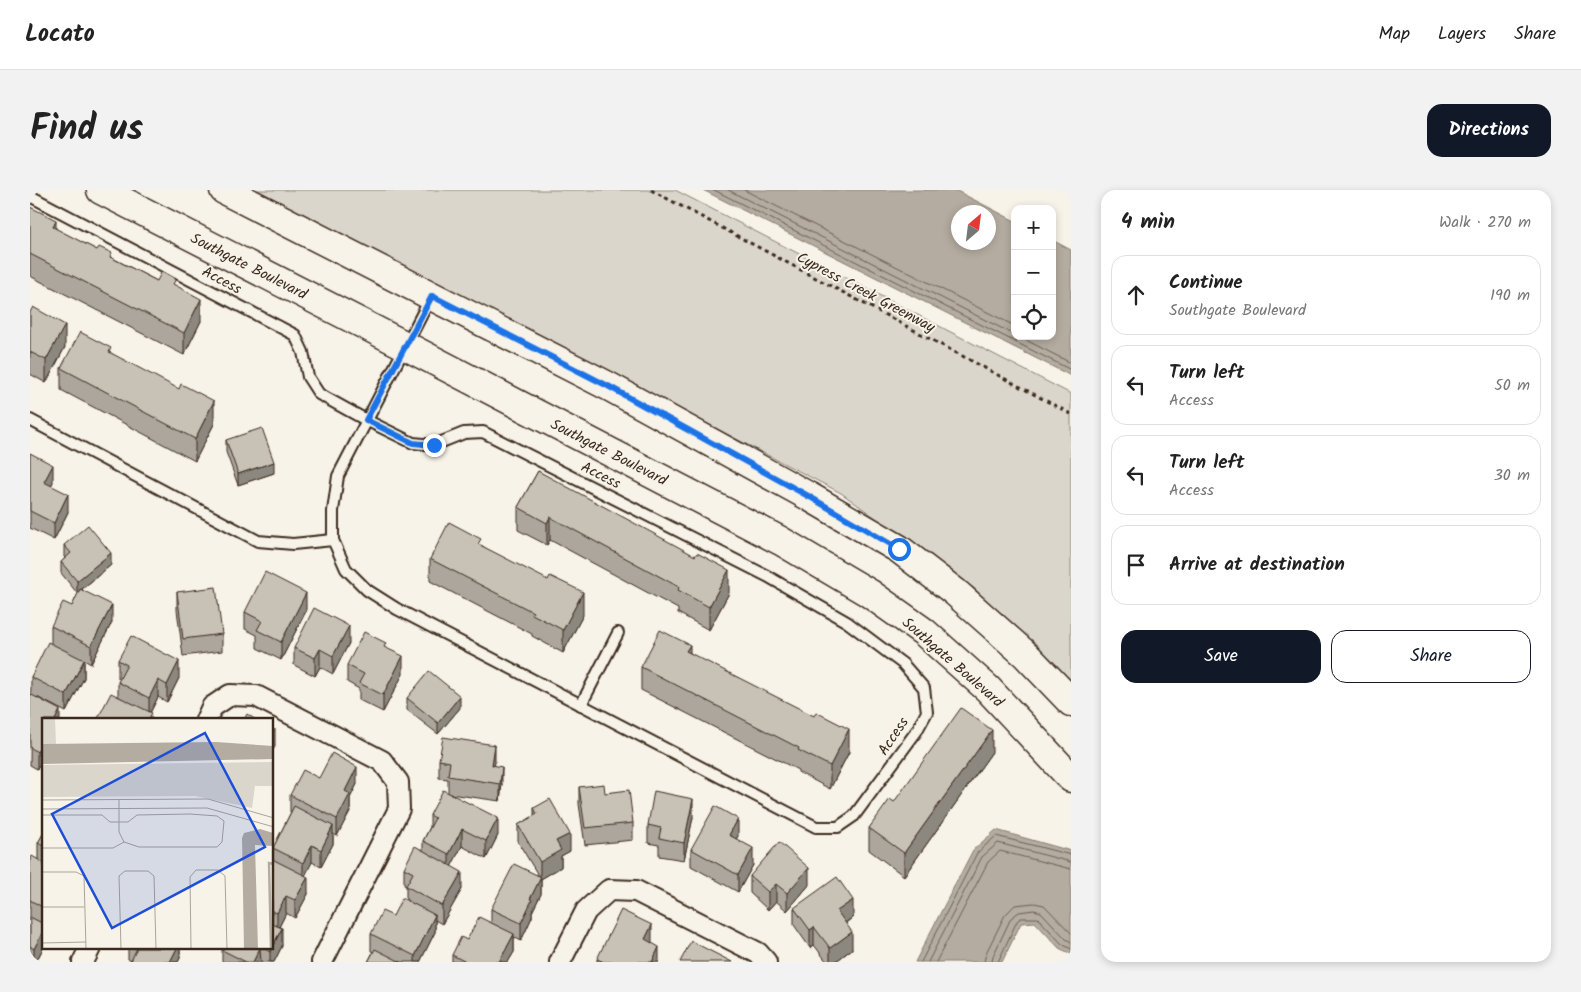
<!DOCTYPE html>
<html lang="en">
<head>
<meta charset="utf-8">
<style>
  body { margin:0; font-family:Kalam,sans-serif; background:#f2f2f2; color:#222 }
  .controls { position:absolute; right:15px; top:15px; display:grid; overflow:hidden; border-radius:10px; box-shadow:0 2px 8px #0003 }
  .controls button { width:45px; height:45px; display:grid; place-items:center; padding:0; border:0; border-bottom:1px solid #e0e0e0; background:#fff; color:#222; font:25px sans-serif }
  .compass { position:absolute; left:921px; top:15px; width:45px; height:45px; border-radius:50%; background:#fff; box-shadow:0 2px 8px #0003; rotate:28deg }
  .stop { position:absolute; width:15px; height:15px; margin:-11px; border:4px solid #1a73e8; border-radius:50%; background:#fff }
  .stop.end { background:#1a73e8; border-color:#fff; box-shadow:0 1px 5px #0008 }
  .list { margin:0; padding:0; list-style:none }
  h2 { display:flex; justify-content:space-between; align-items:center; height:65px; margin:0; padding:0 20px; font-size:21px }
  h2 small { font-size:16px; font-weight:400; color:#767676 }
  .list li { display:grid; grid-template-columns:32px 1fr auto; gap:15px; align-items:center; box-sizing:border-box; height:80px; margin:0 10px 10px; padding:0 10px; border:1px solid #e0e0e0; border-radius:15px }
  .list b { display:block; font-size:19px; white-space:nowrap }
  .list p { margin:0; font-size:16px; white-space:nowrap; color:#767676 }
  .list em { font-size:16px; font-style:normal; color:#767676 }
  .actions { display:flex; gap:10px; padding:15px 20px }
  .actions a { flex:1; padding:11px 0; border:1px solid #111827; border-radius:15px; text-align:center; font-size:18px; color:#111827 }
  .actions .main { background:#111827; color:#fff }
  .icon { flex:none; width:28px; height:28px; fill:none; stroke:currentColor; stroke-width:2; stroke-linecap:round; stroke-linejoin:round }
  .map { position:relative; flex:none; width:1041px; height:772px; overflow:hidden; border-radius:15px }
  header { display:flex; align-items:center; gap:30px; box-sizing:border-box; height:70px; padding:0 25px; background:#fff; border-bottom:1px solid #e0e0e0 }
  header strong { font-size:24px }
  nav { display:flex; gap:28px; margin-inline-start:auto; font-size:18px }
  .intro { display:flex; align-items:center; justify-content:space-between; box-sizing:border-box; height:120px; padding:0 30px }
  h1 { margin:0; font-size:35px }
  .button { padding:12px 22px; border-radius:15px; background:#111827; color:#fff; font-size:18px; font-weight:700 }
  main { display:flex; gap:30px; padding:0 30px }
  aside { flex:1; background:#fff; border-radius:15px; box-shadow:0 2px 8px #0003 }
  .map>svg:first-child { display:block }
  .green { fill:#dbd6cb; stroke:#8b8074 }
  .water { fill:#b4aca0; stroke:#84786c; fill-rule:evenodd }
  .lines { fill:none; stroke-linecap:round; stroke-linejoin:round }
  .shore { stroke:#6b5e52; stroke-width:1 }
  .service-casing { stroke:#3b2a1e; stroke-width:14 }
  .minor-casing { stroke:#3b2a1e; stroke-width:24 }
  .secondary-casing { stroke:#3b2a1e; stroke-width:31 }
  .path { stroke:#3b2a1e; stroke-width:3; stroke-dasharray:4 4; stroke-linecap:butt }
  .service { stroke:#f7f3e8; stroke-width:10 }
  .minor { stroke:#f7f3e8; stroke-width:20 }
  .secondary { stroke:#f7f3e8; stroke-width:28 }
  .wall { fill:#aca69d; stroke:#3b2a1e }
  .shaded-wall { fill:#8c877f; stroke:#3b2a1e }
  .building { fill:#c8c1b6; stroke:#3b2a1e }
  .route { stroke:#1a73e8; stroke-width:6 }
  .labels { text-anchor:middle; stroke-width:4; stroke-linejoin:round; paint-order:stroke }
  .street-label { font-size:15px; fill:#3b2a1e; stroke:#f7f3e8 }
  .inset-river { fill:none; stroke:#b4aca0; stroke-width:2.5 }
  .inset-road { fill:none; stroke:#aca397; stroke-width:1 }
  .view { fill:#1d4ed8; fill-opacity:0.15; stroke:#1d4ed8; stroke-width:2.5 }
  .inset-edge { fill:none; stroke:#3b2a1e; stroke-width:2.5 }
</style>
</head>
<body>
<header>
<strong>Locato</strong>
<nav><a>Map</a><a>Layers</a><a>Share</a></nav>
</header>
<div class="intro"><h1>Find us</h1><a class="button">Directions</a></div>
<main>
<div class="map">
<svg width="1041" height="772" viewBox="0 0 1041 772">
  <rect width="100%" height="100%" fill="#f7f3e8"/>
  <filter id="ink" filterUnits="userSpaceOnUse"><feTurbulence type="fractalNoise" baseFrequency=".02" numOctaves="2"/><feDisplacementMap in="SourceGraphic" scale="10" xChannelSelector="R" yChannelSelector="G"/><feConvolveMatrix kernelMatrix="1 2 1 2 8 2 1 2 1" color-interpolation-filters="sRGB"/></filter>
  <g filter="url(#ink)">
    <!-- green -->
    <path class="green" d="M224,0H645L1041,204V492L944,398L811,303Z"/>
    <!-- water -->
    <g class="water">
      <path d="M673,0H925L985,31V146H1022V50L1041,60V186ZM928,22H958V52H928Z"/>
      <path d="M966,640L1041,661V764L1029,758L1005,732L991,733L972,772H885L943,660Z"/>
    </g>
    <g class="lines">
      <!-- shore -->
      <g class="shore">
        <path d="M684,0L1041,180"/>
        <path d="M698,0L985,145"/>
        <path d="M714,0L985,136"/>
        <path d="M988,146L1041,173"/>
        <path d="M891,772L947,663L966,646L1041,665"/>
        <path d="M898,772L952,667L968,653L1041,672"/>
        <path d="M906,772L958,672L970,661L1041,679"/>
        <path d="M954,772L956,763L975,725L985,715L1004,713L1014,715L1041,743"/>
        <path d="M962,772L963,766L981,728L989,722L1004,720L1011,722L1036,749L1041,752"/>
        <path d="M968,772L987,731L991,728H1008L1032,754L1041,759"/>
      </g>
      <!-- service casing -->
      <g class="service-casing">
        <g id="service">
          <path d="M0,6L265,145L273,162L278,187L289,204L336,230L383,253L404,255L434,243L453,242L737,386L817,432L873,474L894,498L897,522L886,542L824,626L808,637H786L367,419L337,400L316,379L303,350L263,354L228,351L0,230"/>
          <path d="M303,350V321L308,286L401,107"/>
          <path d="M551,515L588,443"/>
        </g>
      </g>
      <!-- minor casing -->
      <g class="minor-casing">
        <g id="minor">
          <path d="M176,530L182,517L200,505L226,506L352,571L368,592L369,619L292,772"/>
          <path d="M53,772L60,758"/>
          <path d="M530,772L556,721L579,700L606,701L728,763L736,772"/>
        </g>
      </g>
      <!-- secondary casing -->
      <g class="secondary-casing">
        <g id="secondary">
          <path d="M71,0L376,156L751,351L839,403L894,442L958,499L1041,588"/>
          <path d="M194,0L578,196L780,307L869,359L925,402L996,465L1041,512"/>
        </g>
      </g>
      <!-- path -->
      <path class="path" d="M621,0L1041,224"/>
      <!-- service -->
      <use href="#service" class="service"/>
      <!-- minor -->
      <use href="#minor" class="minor"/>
      <!-- secondary -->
      <use href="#secondary" class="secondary"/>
    </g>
    <!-- wall -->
    <g class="wall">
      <path d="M0,17L26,39L127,91L146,96L171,131L154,165L0,86Z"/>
      <path d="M0,122L35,157L16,193L0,184Z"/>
      <path d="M81,163L184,234L165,271L31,200V178Z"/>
      <path d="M196,250L244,283L208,295L196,262Z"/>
      <path d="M0,263L23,292L21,296L38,322L24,350L0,338Z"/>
      <path d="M508,281L699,403L679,440L648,423V419L520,350L517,355L488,340V317Z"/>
      <path d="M34,355L81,375L52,399L82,432L61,474L54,470V488L36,522L7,507L30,530L7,579L0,575L1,487L21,453V436L42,416L49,402L47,403L31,383V372L35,368L34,367Z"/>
      <path d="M451,355L553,425L533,463L502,446V444L400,391V369Z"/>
      <path d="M147,402L192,444V461L153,466L147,420Z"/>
      <path d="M276,421L251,470L227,458V445L215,439V422Z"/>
      <path d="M319,453L303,484L290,477L285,486L264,475V458Z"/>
      <path d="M356,458L373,484L353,522L329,510V499L317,492V475Z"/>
      <path d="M660,463L819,562L800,599L768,582V580L611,500V477Z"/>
      <path d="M88,470L149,488L137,512L128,507L120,523L122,530L88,506V492L90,489L88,488Z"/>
      <path d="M377,508L430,518L408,544L377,520Z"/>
      <path d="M962,562L874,686L839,660V638L864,612Z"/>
      <path d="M409,570L465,572L464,575L472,594L470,611L420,604L468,645L456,669L432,656L421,676L432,699L412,734L405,730V742L390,772H338L343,762L341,761V744L363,726L376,710V696L374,695V678L393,661V651L400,637V625L418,603V589L409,588Z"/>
      <path d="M289,588L327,594L320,608V621L307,646L303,644V654L291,677L282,672L275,685L278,704L265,728L256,723L249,737L252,756L244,772H192V760L193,758H242L243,658L261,622H260V605Z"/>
      <path d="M549,597L575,603L603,633V650L555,655L549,614Z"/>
      <path d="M504,618L540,661L531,666V677L511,689V704L502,722V727L491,751L484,747V762L478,772H422V765L437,750L461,733V719L508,685L488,652V635L504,626Z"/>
      <path d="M663,627L654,670L629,666V655L618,653V635Z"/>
      <path d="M14,642V756L6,772H0V670H8V653Z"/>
      <path d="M708,646L706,649L723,675L708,702L661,676V659Z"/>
      <path d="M720,686L779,695L757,721L746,711L738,720L720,703Z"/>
      <path d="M764,718L823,727L816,733L822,759L805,772H797L784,755L780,758L764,735Z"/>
      <path d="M622,753L629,772H567V769Z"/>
      <path d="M98,758H150V768L148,772H101V771L98,769Z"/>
    </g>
    <!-- shaded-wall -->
    <g class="shaded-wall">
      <path d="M26,30V53L23,37Z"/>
      <path d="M171,109V131L154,165V143Z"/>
      <path d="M35,135V157L16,193V170Z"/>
      <path d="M184,211V234L165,271V249Z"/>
      <path d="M244,272V283L208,295V284Z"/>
      <path d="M23,275V292L14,310V292Z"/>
      <path d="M38,304V322L24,350V333Z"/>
      <path d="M520,327V350L517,355V333Z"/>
      <path d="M81,363V375L47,403V391Z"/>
      <path d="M699,380V403L679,440V417Z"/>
      <path d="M553,402V425L533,463V440Z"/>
      <path d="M276,403V421L251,470V452Z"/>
      <path d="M82,415V432L61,474V456Z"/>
      <path d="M319,436V453L303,484V466Z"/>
      <path d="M660,455V478L656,461Z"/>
      <path d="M290,459V477L285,486V468Z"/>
      <path d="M373,466V484L353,522V505Z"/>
      <path d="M54,470V488L36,522V505Z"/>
      <path d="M149,471V488L137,512V495Z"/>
      <path d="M128,490V507L119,525V508Z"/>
      <path d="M430,506V518L408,544V533Z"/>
      <path d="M30,520V530H25Z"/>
      <path d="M245,539V557L242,561V543Z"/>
      <path d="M819,539V562L800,599V576Z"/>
      <path d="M962,540V562L874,686V663Z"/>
      <path d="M14,550V567L7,579V562Z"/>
      <path d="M465,555V572L462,592V575Z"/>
      <path d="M327,577V594L320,608V621L307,646V629L315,601Z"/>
      <path d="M472,577V594L470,611V594Z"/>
      <path d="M663,609V627L654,670V653Z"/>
      <path d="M468,628V645L456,669V651Z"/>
      <path d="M708,629V646L699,662V645Z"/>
      <path d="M303,636V654L291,677V660Z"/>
      <path d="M432,639V656L419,681V664Z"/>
      <path d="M540,644V661L531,666V677L511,689V704L502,722V727L491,751V733L500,709L510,689V672L526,651Z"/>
      <path d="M282,655V672L273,690V673Z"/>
      <path d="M723,658V675L708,702V685Z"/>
      <path d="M779,678V695L757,721V703Z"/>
      <path d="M432,682V699L412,734V716Z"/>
      <path d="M278,687V704L265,728V710Z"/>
      <path d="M746,694V711L738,720V702Z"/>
      <path d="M256,706V723L247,741V723Z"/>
      <path d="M823,710V727L807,739V721Z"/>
      <path d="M405,725V742L390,772H385V766Z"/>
      <path d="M622,735V752L615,767V749Z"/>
      <path d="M784,737V755L780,758V740Z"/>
      <path d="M252,738V756L244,772H240V762Z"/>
      <path d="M14,739V756L6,772H4V759Z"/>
      <path d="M822,742V759L805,772H800V758Z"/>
      <path d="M484,744V762L478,772H469Z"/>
      <path d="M629,757V772H622Z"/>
      <path d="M147,758H150V768L148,772H140Z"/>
      <path d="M230,758L231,772H223Z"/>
    </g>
    <!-- building -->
    <g class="building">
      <path d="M0,17L26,30L23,37L67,60L69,57L82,63L80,67L127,91L132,81L146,89L143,94L171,109L154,143L0,64Z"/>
      <path d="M3,117L35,135L16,170L0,162V122Z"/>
      <path d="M50,142L81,158L79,162L149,199L151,194L184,211L165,249L31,178Z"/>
      <path d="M232,238L244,272L208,284L196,250Z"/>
      <path d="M0,263L23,275L14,292L38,304L24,333L0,321Z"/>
      <path d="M508,281L665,366L667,363L699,380L679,417L648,400L649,397L520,327L517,333L488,317Z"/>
      <path d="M419,332L451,349L448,354L518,390L520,386L553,402L533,440L502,424L503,422L400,369Z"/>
      <path d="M58,335L81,363L47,391L31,372L41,363L34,355Z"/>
      <path d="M235,382L276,403L251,452L227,440L232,431L215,422Z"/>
      <path d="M186,397L192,444L153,449L147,402Z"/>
      <path d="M50,399L82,415L61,456L21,436L33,412L42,416Z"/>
      <path d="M284,418L319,436L303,466L290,459L285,468L264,458Z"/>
      <path d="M630,440L660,455L656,461L784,526L786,522L819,539L800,576L768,560L769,558L611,477Z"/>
      <path d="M334,442L356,453L354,457L373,466L353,505L329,493L334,484L317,475Z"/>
      <path d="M101,446L149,471L137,495L128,490L119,508L88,492L97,475L88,470Z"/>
      <path d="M18,452L54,470L36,505L1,487Z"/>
      <path d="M399,481L430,506L408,533L377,508Z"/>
      <path d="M81,503L122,523L118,530H67Z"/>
      <path d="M0,504L30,520L25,530H14V550L7,562L0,557Z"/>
      <path d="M931,518L962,540L874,663L839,638L860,609L864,612Z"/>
      <path d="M217,524L226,530H214Z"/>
      <path d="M413,547L465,555L462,575L472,577L470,594L418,586L420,572L409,570Z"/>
      <path d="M302,563L327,577L315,601L320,604L307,629L260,605L273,580L289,588Z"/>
      <path d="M574,594L575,603L599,600L603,633L555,638L549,597Z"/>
      <path d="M413,600L468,628L456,651L432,639L419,664L393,651L405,628L400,625Z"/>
      <path d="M624,601L663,609L654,653L629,648L631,638L618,635Z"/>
      <path d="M520,609L540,644L526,651L531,660L510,672L488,635L507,624L504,618Z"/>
      <path d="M264,616L303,636L291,660L282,655L273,673L243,658Z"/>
      <path d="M685,616L708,629L699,645L723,658L708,685L661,659Z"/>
      <path d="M14,642V656L8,653Z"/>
      <path d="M749,652L779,678L757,703L746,694L738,702L720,686Z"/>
      <path d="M385,656L432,682L412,716L376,696L383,683L374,678Z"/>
      <path d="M2,666L14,673V718L0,710V670Z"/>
      <path d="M242,669L278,687L265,710L256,706L247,723L242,721Z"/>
      <path d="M484,674L511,687L500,709L502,710L491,733L461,719Z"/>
      <path d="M807,687L823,710L807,721L822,742L800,758L784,737L780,740L764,718Z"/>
      <path d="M372,708L405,725L385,766L341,744L352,721L363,726Z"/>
      <path d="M591,720L622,735L615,749L629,757L622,772H574L567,769Z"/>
      <path d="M0,727L14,734V739L4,759L0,756Z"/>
      <path d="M449,727L484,744L469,772H436L422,765L431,747L437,750Z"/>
      <path d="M242,734L252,738L242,757Z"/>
      <path d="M661,751L702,772H650Z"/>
      <path d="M107,758H147L140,772H104L101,771Z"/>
      <path d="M193,758H230L223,772H216L192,760Z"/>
      <path d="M233,758H242L240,762Z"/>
      <path d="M345,759L371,772H338Z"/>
    </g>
  </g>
  <g class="lines" filter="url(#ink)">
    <!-- route -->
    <path class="route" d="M404,255L383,253L336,230L402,106L578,196L780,307L869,359"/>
  </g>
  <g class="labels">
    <!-- street labels -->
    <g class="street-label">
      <text transform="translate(219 76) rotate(27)" y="5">Southgate Boulevard</text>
      <text transform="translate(192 90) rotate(28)" y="5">Access</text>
      <text transform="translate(836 102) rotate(28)" y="5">Cypress Creek Greenway</text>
      <text transform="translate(579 262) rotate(27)" y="5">Southgate Boulevard</text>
      <text transform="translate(571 285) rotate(27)" y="5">Access</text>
      <text transform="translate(923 472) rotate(41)" y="5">Southgate Boulevard</text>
      <text transform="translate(863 546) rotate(-56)" y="5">Access</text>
    </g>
  </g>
  <!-- overview -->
  <g transform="translate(12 528)">
    <rect width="231" height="231" fill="#f7f3e8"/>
    <path d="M0,1H13L14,26H0ZM231,44V68H213L210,90L153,78L0,79V47Z" fill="#dbd6cb"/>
    <path d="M174,24L231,28V41L0,46V26ZM218,111L231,115V128L213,127L216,231H202L200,120L202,115Z" fill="#b4aca0"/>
    <path class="inset-river" d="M229,231L227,145L232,146"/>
    <path class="inset-road" d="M77,81V114L82,124M0,82L166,81L232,100M0,91L165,90L232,109M0,97H60L68,104H86L95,97L148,96L175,98L182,103L180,124L175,129H97L82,124L71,130H0M0,154H34L42,158L44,231M0,189H42M0,225L44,224M79,231L77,158L83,153H106L112,158L114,231M149,231L148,159L154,152H176L183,158L185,231"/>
    <path class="view" d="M163,15L223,129L70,210L10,96Z"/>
    <rect width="231" height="231" class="inset-edge"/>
  </g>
</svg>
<div class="controls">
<button>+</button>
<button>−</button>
<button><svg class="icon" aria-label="locate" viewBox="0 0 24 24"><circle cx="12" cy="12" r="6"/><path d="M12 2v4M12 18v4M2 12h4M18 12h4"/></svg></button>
</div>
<svg class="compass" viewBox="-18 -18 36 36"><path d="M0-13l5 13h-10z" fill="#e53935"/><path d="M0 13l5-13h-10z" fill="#767676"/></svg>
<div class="stop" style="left:869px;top:359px"></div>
<div class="stop end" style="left:404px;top:255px"></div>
</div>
<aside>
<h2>4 min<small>Walk · 270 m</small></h2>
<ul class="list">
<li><svg class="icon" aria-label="ahead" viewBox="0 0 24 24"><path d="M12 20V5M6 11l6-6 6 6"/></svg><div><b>Continue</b><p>Southgate Boulevard</p></div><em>190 m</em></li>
<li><svg class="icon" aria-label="left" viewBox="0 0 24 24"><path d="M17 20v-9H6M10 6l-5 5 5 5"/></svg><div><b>Turn left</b><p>Access</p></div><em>50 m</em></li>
<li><svg class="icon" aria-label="left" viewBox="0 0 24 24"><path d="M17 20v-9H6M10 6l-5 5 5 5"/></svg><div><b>Turn left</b><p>Access</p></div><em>30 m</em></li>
<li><svg class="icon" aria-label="arrive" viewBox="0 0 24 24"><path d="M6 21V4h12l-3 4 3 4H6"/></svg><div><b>Arrive at destination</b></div></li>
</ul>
<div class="actions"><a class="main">Save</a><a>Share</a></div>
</aside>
</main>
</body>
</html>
